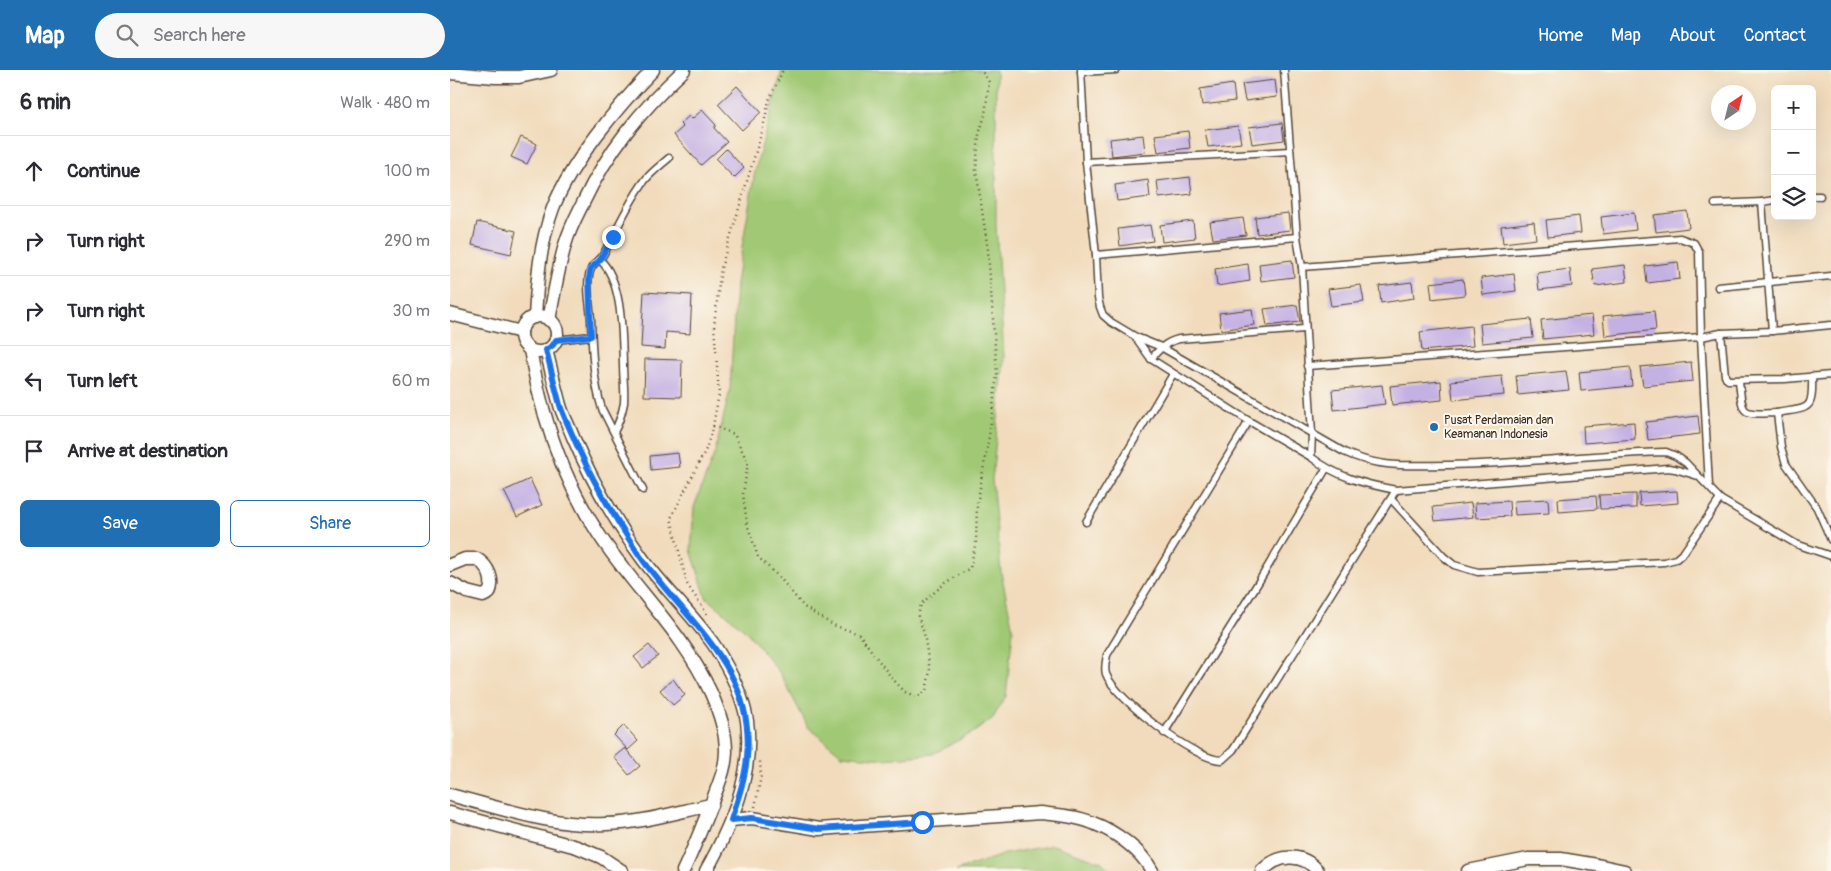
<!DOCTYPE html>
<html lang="en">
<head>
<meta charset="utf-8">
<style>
  body { margin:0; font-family:Pangolin,sans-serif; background:#f7f7f7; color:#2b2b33 }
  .controls { position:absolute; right:15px; top:15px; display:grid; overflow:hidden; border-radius:8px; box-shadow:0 5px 20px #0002 }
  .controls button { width:45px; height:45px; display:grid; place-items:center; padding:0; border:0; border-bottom:1px solid #e1e1e2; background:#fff; color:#2b2b33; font:25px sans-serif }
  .compass { position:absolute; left:1261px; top:15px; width:45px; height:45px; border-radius:50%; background:#fff; box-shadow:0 5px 20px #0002; rotate:35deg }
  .stop { position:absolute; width:15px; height:15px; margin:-11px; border:4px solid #1a73e8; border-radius:50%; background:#fff }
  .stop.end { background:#1a73e8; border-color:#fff; box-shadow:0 1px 5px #0008 }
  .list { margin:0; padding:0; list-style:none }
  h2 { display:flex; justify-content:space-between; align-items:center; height:65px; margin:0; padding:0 20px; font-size:21px }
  h2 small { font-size:16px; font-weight:400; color:#7c7c81 }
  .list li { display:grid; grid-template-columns:32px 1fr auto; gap:15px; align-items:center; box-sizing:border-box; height:70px; padding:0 20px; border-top:1px solid #e1e1e2 }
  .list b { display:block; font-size:19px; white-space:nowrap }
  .list em { font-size:16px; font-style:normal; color:#7c7c81 }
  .actions { display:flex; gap:10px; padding:15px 20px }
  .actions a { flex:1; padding:11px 0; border:1px solid #1f6fb2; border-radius:8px; text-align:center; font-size:18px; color:#1f6fb2 }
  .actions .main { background:#1f6fb2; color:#fff }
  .icon { flex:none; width:28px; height:28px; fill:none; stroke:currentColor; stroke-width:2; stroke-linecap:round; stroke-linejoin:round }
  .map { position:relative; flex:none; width:1381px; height:801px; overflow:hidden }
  header { display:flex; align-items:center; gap:30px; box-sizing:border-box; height:70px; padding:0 25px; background:#1f6fb2; color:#fff }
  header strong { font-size:24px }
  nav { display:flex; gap:28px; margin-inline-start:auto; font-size:18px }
  .search { width:350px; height:45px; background:#f7f7f7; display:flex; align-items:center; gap:12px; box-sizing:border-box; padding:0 18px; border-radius:28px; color:#7c7c81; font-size:19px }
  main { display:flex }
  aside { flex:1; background:#fff }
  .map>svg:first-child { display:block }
  .green { fill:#a1c975; stroke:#6e7a4a }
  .building { fill:#c4b1e4 }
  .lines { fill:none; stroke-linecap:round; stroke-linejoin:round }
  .service-casing { stroke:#564536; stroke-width:9 }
  .minor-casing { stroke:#564536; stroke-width:15 }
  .path { stroke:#564536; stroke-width:2.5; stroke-dasharray:1 4; stroke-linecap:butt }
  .service { stroke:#fff; stroke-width:6 }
  .minor { stroke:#fff; stroke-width:12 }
  .route { stroke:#1a73e8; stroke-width:6 }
  .poi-dot { fill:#1f6fb2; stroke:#fbf7ec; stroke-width:2 }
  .labels { text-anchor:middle; stroke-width:4; stroke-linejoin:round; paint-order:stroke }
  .poi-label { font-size:12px; fill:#3b2a1e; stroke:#fbf7ec; text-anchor:start }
</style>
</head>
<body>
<header>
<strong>Map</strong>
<div class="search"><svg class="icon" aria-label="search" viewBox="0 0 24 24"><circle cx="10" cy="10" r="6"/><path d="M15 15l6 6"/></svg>Search here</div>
<nav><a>Home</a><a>Map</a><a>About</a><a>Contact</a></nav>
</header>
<main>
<aside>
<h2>6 min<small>Walk · 480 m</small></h2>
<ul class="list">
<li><svg class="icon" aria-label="ahead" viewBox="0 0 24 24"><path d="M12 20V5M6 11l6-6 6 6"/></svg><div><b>Continue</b></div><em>100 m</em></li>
<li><svg class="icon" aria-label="right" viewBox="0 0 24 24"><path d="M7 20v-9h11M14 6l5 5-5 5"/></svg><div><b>Turn right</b></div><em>290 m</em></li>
<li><svg class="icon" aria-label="right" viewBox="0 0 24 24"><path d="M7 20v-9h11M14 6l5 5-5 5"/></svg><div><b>Turn right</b></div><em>30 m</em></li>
<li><svg class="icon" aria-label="left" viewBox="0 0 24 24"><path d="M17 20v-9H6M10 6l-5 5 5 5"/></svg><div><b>Turn left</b></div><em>60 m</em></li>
<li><svg class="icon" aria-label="arrive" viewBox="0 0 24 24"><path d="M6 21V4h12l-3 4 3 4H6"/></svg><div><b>Arrive at destination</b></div></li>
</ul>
<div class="actions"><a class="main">Save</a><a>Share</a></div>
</aside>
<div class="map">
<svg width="1381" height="801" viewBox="0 0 1381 801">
  <rect width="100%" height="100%" fill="#fbf7ec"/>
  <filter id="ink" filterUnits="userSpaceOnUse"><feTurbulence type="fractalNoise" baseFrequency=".02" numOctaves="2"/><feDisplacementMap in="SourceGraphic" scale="10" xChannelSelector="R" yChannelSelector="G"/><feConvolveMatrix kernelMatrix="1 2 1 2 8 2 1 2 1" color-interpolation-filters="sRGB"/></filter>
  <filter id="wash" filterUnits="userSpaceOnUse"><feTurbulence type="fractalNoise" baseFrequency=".0096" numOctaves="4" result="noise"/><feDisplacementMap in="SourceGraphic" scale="20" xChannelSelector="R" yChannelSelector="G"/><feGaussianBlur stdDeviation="1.12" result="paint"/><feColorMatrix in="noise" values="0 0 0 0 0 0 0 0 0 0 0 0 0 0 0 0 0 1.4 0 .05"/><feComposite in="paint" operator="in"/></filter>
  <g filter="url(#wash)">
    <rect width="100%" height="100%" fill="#f1dbbc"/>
    <!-- green -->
    <g class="green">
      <path d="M332,0H546V156L554,288L542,409L551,502L563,560L556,626L543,648L524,662L483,684L434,689L392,685L358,657L330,603L296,561L256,527L241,480L244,437L265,382L280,320L286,213L305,101Z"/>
      <path d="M603,775L652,792L661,801H506L555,784Z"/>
    </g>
    <g id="blocks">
      <!-- building -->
      <g class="building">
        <path d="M825,10L827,27L795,31L792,14Z"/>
        <path d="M783,14L785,31L752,35L750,19Z"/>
        <path d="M287,16L311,42L292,60L268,34Z"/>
        <path d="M252,40L266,55L264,58L277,72L251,95L224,65L233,57L230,54L239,46L242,49Z"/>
        <path d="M832,53L834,70L802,74L799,57Z"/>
        <path d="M788,56L791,73L758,77L755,60Z"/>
        <path d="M738,61L740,78L708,82L705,65Z"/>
        <path d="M693,65L695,82L662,86L660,69Z"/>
        <path d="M71,67L87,74L77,94L61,87Z"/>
        <path d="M276,79L294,98L284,108L266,89Z"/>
        <path d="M740,107L742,124L709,128L707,111Z"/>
        <path d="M698,110L700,127L667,131L665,115Z"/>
        <path d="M1237,141L1239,158L1206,162L1204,145Z"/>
        <path d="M838,143L840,160L807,164L805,147Z"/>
        <path d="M1184,143L1186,160L1153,164L1151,147Z"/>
        <path d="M1129,146L1131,163L1098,167L1096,150Z"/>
        <path d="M793,148L796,165L763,169L760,152Z"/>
        <path d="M743,151L745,168L712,172L710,155Z"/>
        <path d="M27,152L66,161L61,184L22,175Z"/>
        <path d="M1084,152L1086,169L1053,173L1051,156Z"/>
        <path d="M700,155L703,171L670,176L668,159Z"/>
        <path d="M842,190L844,207L811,211L809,194Z"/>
        <path d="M1228,192L1230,209L1197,213L1195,196Z"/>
        <path d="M798,194L800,211L767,216L765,199Z"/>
        <path d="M1175,195L1177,212L1145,216L1142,199Z"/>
        <path d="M1120,199L1122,216L1089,220L1087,203Z"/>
        <path d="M1064,204L1066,221L1033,225L1031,208Z"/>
        <path d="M1013,209L1015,225L982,229L980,213Z"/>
        <path d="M962,212L964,228L931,233L929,216Z"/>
        <path d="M911,215L914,232L881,236L878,219Z"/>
        <path d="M194,222L242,225L240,264L216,262L215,279L191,277Z"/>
        <path d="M847,235L850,252L817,256L814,239Z"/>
        <path d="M802,239L804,255L771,260L769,243Z"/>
        <path d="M1204,241L1206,260L1155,266L1153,246Z"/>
        <path d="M1142,245L1144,264L1093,269L1091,250Z"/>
        <path d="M1081,249L1083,268L1032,273L1030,254Z"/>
        <path d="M1021,256L1023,276L972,281L970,262Z"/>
        <path d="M195,289L232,290L231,327L194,326Z"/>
        <path d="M1241,292L1243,311L1193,316L1190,297Z"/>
        <path d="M1180,297L1182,316L1131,321L1129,302Z"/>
        <path d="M1116,301L1119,320L1068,325L1066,306Z"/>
        <path d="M1052,306L1054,325L1003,330L1001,311Z"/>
        <path d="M991,311L992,330L942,335L940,316Z"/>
        <path d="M932,315L935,334L884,340L882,320Z"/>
        <path d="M1248,346L1250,364L1198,370L1196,352Z"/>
        <path d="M1184,352L1185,369L1134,373L1133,356Z"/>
        <path d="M228,383L230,397L201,400L200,386Z"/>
        <path d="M80,409L92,435L67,447L54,421Z"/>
        <path d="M1227,421L1228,433L1190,436L1189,423Z"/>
        <path d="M1186,424V438L1150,439L1149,425Z"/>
        <path d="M1146,426L1147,439L1109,442L1108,429Z"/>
        <path d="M1098,429L1099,443L1065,445L1064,431Z"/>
        <path d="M1059,431L1060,446L1026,448L1025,433Z"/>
        <path d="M1021,433L1023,447L985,451L983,437Z"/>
        <path d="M199,575L208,586L193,598L184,587Z"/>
        <path d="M223,609L235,625L223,635L210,620Z"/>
        <path d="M174,655L188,671L178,680L164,665Z"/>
        <path d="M175,678L190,696L179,705L164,687Z"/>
      </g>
    </g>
  </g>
  <g filter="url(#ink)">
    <use href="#blocks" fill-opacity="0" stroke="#564536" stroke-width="1"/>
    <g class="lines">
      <!-- service casing -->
      <g class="service-casing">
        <g id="service">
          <path d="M631,0L636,92L646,185L648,228L650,237L653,245L661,252L686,267L711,277L894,382C930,399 960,395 999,395C1071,394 1143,384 1216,382L1226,386L1236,393L1270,429L1346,474L1381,486"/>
          <path d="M834,0L847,167L852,197L862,364L861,387"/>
          <path d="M631,2L666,0"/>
          <path d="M636,92L840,81"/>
          <path d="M1362,126H1370"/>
          <path d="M1312,132L1325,130"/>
          <path d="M1265,134L1312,132L1322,261"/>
          <path d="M646,185L847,167"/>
          <path d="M150,190C173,210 172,266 173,294C173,307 175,320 174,333C172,343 169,353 164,362"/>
          <path d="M852,197L1230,168L1244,173L1249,182L1251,267L1259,416"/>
          <path d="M1268,217L1381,206"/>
          <path d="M1271,263L1275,306L1278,310L1335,309L1381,305"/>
          <path d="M686,268L701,289L799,351L861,387C887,407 914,414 946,420L1218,398L1225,399L1248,406"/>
          <path d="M106,270L141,266"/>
          <path d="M701,289C709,279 716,272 729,269L854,259"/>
          <path d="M857,296L1251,267L1271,263L1322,261L1381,255"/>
          <path d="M1289,311C1293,347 1291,344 1327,343L1331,377L1336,394L1367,438L1381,470"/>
          <path d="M1327,343C1360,337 1363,342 1362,306"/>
          <path d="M799,351L657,585C656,591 654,598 656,604C665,629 746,691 772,690L783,680L946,420"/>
          <path d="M193,420L152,339C143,310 142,280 141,249C140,234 135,213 141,199C143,193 150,191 153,185C167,160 178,132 196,109C203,101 211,95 219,88"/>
          <path d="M941,429L993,486L1004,495L1028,502L1214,492L1226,489L1234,482L1270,429"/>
          <path d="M636,452L723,304"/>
          <path d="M714,663L808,513L876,399"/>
        </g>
      </g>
      <!-- minor casing -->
      <g class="minor-casing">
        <g id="minor">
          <path d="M0,3L45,7H69L101,0"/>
          <path d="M0,244L71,262"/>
          <circle cx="89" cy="264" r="18"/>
          <path d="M85,247C87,210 90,173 103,138C121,92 168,36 203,0"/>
          <path d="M99,250C104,225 108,199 115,175C119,160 126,147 133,133C158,80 191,40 234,0"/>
          <path d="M80,280C84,300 88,322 94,342C106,384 124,426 148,463C184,519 232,560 261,623C269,641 276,661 276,681C276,699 268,715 262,732C253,755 244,778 233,801"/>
          <path d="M96,280C101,299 105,317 110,335C113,346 119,356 123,367C141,409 164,450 192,488C214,518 242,544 264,575C278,597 293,624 297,651C304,704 281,756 256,801"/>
          <path d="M0,495L15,489H27C38,496 45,510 39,523L33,526L17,522L0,513"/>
          <path d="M0,725C51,738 103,757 156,754C192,753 227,742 261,735"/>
          <path d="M0,743L127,777L151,787L172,801"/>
          <path d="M281,750L302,748L369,759L590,743C608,745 627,746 643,753C666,762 691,780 702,801"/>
          <path d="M812,801C828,784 852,782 868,801"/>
          <path d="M1018,801L1078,789H1111L1147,795L1175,801"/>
        </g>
      </g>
      <!-- path -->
      <g class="path">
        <path d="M263,356L284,364L298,393L293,424L297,454L308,487L330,508L354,537L383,555L409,564L441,607L455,622L467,627L476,621L480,601L474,563L468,546L471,534L494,514L520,498L526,472L527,435L539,366L547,305L538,180L526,100L529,64L535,45L539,12L531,0"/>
        <path d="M257,544L237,514L221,448L256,379L263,356L269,324L264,255L271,198L313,58L319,30L333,0"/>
        <path d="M305,737L311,706L310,691"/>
      </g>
      <!-- service -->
      <use href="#service" class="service"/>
      <!-- minor -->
      <use href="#minor" class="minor"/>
    </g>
  </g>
  <g class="lines" filter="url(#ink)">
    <!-- route -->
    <path class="route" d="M163,167L150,190L141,198L139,208L141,266L106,270L103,275L96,280C101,299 105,317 110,335C113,345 118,354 122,364C141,409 163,445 190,486C235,551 306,597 297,687C295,709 288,729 281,750L302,748L369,759L472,752"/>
  </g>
  <!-- markers -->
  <circle class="poi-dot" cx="984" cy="357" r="5"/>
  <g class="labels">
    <!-- poi labels -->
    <g class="poi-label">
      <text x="994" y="354">Pusat Perdamaian dan<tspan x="994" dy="14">Keamanan Indonesia</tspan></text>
    </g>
  </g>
</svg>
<div class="controls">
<button>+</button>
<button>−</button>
<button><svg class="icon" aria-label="layers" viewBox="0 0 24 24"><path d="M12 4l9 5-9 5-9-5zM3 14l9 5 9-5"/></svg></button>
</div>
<svg class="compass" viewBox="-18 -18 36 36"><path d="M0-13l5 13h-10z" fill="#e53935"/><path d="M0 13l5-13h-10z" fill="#7c7c81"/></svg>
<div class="stop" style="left:472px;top:752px"></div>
<div class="stop end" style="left:163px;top:167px"></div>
</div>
</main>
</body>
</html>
